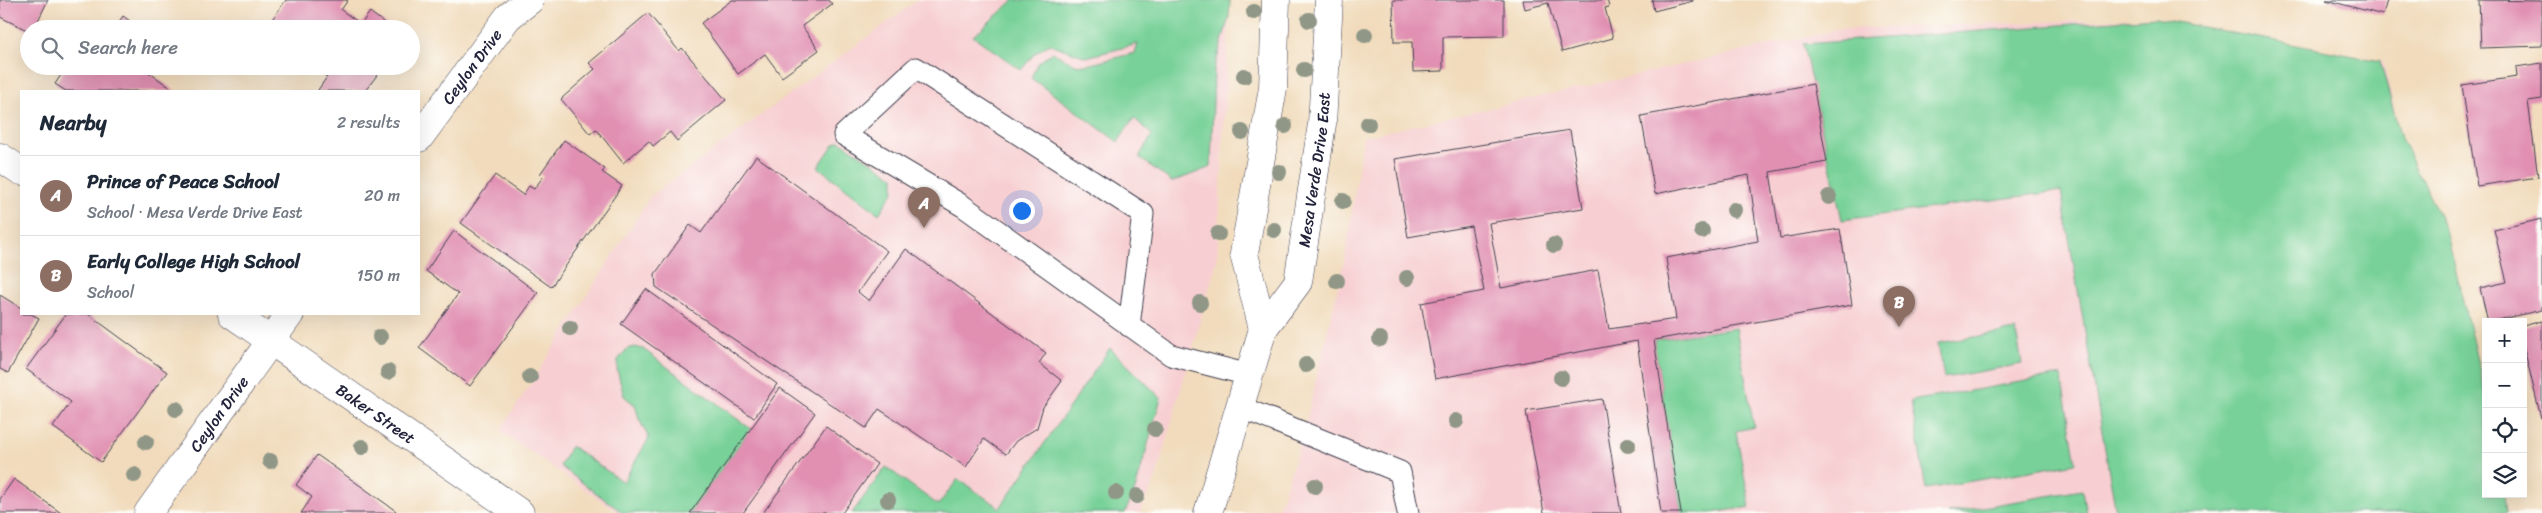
<!DOCTYPE html>
<html lang="en">
<head>
<meta charset="utf-8">
<style>
  body { margin:0; font-family:Sriracha,sans-serif; background:#f2f2f3; color:#1f2937 }
  .controls { position:absolute; right:15px; bottom:15px; display:grid; overflow:hidden; border-radius:0px; box-shadow:0 5px 20px #0002 }
  .controls button { width:45px; height:45px; display:grid; place-items:center; padding:0; border:0; border-bottom:1px solid #e0e1e3; background:#fff; color:#1f2937; font:25px sans-serif }
  .you { position:absolute; left:1021px; top:210px; width:18px; height:18px; margin:-12px; border:4px solid #fff; border-radius:50%; background:#1a73e8; box-shadow:0 0 0 8px #1a73e833 }
  .badge { display:grid; place-items:center; width:32px; height:32px; border-radius:50%; background:#c8321e; color:#fff; font-size:16px; font-weight:700 }
  .pin { position:absolute; translate:-50% -41px; filter:drop-shadow(0 1px 2px #0008) }
  .pin::after { content:''; position:absolute; top:26px; width:18px; height:15px; background:inherit; clip-path:polygon(0 0,100% 0,50% 100%) }
  .list { margin:0; padding:0; list-style:none }
  h2 { display:flex; justify-content:space-between; align-items:center; height:65px; margin:0; padding:0 20px; font-size:21px }
  h2 small { font-size:16px; font-weight:400; color:#747a83 }
  .list li { display:grid; grid-template-columns:32px 1fr auto; gap:15px; align-items:center; box-sizing:border-box; height:80px; padding:0 20px; border-top:1px solid #e0e1e3 }
  .list b { display:block; font-size:19px; white-space:nowrap }
  .list p { margin:0; font-size:16px; white-space:nowrap; color:#747a83 }
  .list em { font-size:16px; font-style:normal; color:#747a83 }
  .icon { flex:none; width:28px; height:28px; fill:none; stroke:currentColor; stroke-width:2; stroke-linecap:round; stroke-linejoin:round }
  .map { position:relative; flex:none; width:2542px; height:513px; overflow:hidden }
  .search { position:absolute; background:#fff; box-shadow:0 5px 20px #0002; left:20px; top:20px; width:400px; height:55px; display:flex; align-items:center; gap:12px; box-sizing:border-box; padding:0 18px; border-radius:28px; color:#747a83; font-size:19px }
  .panel { position:absolute; background:#fff; box-shadow:0 5px 20px #0002; left:20px; top:90px; width:400px; height:225px; border-radius:0px }
  .map>svg:first-child { display:block }
  .built { fill:#f7cfd2 }
  .green { fill:#78d198; stroke:#4d7a6a }
  .building { fill:#e190b2 }
  .lines { fill:none; stroke-linecap:round; stroke-linejoin:round }
  .lane-casing { stroke:#413e4e; stroke-width:23 }
  .street-casing { stroke:#413e4e; stroke-width:29 }
  .secondary-casing { stroke:#413e4e; stroke-width:29 }
  .lane { stroke:#fff; stroke-width:21 }
  .street { stroke:#fff; stroke-width:28 }
  .secondary { stroke:#fff; stroke-width:28 }
  .tree { fill:#909787 }
  .labels { text-anchor:middle; stroke-width:4; stroke-linejoin:round; paint-order:stroke }
  .street-label { font-size:16px; fill:#22223b; stroke:#fdfcf7 }
</style>
</head>
<body>
<div class="map">
<svg width="2542" height="513" viewBox="0 0 2542 513">
  <rect width="100%" height="100%" fill="#fdfcf7"/>
  <filter id="ink" filterUnits="userSpaceOnUse"><feTurbulence type="fractalNoise" baseFrequency=".02" numOctaves="2"/><feDisplacementMap in="SourceGraphic" scale="10" xChannelSelector="R" yChannelSelector="G"/><feConvolveMatrix kernelMatrix="1 2 1 2 8 2 1 2 1" color-interpolation-filters="sRGB"/></filter>
  <filter id="wash" filterUnits="userSpaceOnUse"><feTurbulence type="fractalNoise" baseFrequency=".0096" numOctaves="4" result="noise"/><feDisplacementMap in="SourceGraphic" scale="20" xChannelSelector="R" yChannelSelector="G"/><feGaussianBlur stdDeviation="1.12" result="paint"/><feColorMatrix in="noise" values="0 0 0 0 0 0 0 0 0 0 0 0 0 0 0 0 0 1.4 0 .05"/><feComposite in="paint" operator="in"/></filter>
  <g filter="url(#wash)">
    <rect width="100%" height="100%" fill="#f1dbbc"/>
    <!-- built -->
    <g class="built">
      <path d="M918,0H1230L1217,261L1156,478L1140,513H619L500,431L651,196Z"/>
      <path d="M2155,18L2383,62L2401,138L2446,230L2486,396V494H2504L2506,513H1277L1302,438L1345,258L1363,137L1841,29Z"/>
    </g>
    <!-- green -->
    <g class="green">
      <path d="M1014,0H1230L1229,17L1214,69L1211,167L1172,182L1139,157L1152,135L1134,118L1118,142L1031,78L1037,64L1052,52L1074,64L1087,65L1135,53L1138,44L1086,57L1050,44L1035,53L1021,70L973,36Z"/>
      <path d="M2155,18L2380,61L2401,138L2446,230L2486,398V494H2504L2506,513H2116L2061,191L1842,220L1803,44Z"/>
      <path d="M840,141L894,177V191L879,214L818,167L834,144Z"/>
      <path d="M1736,328L1754,427L1736,431L1750,507L1711,513H1681L1654,340Z"/>
      <path d="M2016,330L2022,364L1944,378L1938,343Z"/>
      <path d="M635,347L643,349L751,429L690,513H623L560,466L571,446L623,482L649,438L639,419L635,405L624,396L617,370L618,360L627,349Z"/>
      <path d="M1110,348L1161,398L1135,490L1125,513H852L886,467L938,505L958,479L1000,508Z"/>
      <path d="M2061,375L2076,463L1926,489L1911,401Z"/>
      <path d="M2082,490L2086,513H1948Z"/>
    </g>
    <g id="blocks">
      <!-- building -->
      <g class="building">
        <path d="M0,0H48L34,29H29V31L0,17Z"/>
        <path d="M286,0H348L341,10L361,24L370,12L392,29H265Z"/>
        <path d="M732,0H829L832,4L802,26L819,50L782,77L765,54L738,74L701,23Z"/>
        <path d="M1393,0H1504V36L1443,37V71L1413,72L1412,42H1394Z"/>
        <path d="M1523,0H1607L1609,7L1605,8L1613,38L1562,52L1548,3L1525,9Z"/>
        <path d="M1652,0H1693V1L1654,11Z"/>
        <path d="M2326,0H2387L2383,15Z"/>
        <path d="M2479,0L2542,1V46L2481,48Z"/>
        <path d="M648,13L679,51L682,48L726,100L677,141L670,132L653,146L649,141L623,163L596,129L590,134L561,99L595,69L589,63Z"/>
        <path d="M123,16L141,29H114Z"/>
        <path d="M2542,63V99L2528,101L2538,177L2477,186L2462,85L2517,77L2516,67Z"/>
        <path d="M67,66H144L143,68L175,91H66L55,84Z"/>
        <path d="M312,66H384L365,91H319L318,90L327,77Z"/>
        <path d="M1813,84L1827,162L1770,172L1780,238L1840,229L1852,305L1654,340L1681,513H1661L1637,341L1435,379L1421,303L1484,291L1471,226L1408,237L1395,159L1570,130L1583,208L1489,223L1501,288L1598,270L1609,329L1676,319L1666,258L1758,241L1749,175L1655,194L1641,116Z"/>
        <path d="M564,140L605,169L602,172L622,186L551,287L461,223L495,175L523,195L529,186L534,189L543,177L540,174Z"/>
        <path d="M756,156L887,251L858,292L869,301L906,249L1046,353L1039,363L1062,381L1043,407L1037,428L1016,441L1006,454L984,439L966,467L879,409L866,428L656,287L655,274L690,225L701,233Z"/>
        <path d="M2542,219V310L2488,322L2480,288L2507,282L2494,230Z"/>
        <path d="M454,231L538,293L470,386L419,348L458,294L426,271Z"/>
        <path d="M646,289L777,384L754,418L621,324Z"/>
        <path d="M0,295L21,308V314H31L39,318L8,373L0,369Z"/>
        <path d="M66,314H88L167,372L101,462L53,427L71,402L26,369Z"/>
        <path d="M2542,321V418H2541L2523,344V326Z"/>
        <path d="M780,388L815,413L743,513H690Z"/>
        <path d="M1602,399L1621,513H1544L1526,411Z"/>
        <path d="M826,426L877,464L842,513H763Z"/>
        <path d="M317,455L396,511L395,513H301L312,497L296,485Z"/>
        <path d="M14,479L61,513H0V499Z"/>
      </g>
    </g>
  </g>
  <g filter="url(#ink)">
    <use href="#blocks" fill-opacity="0" stroke="#413e4e" stroke-width="1"/>
    <g class="lines">
      <!-- lane casing -->
      <g class="lane-casing">
        <g id="lane">
          <path d="M1129,326L1143,214L916,68L844,135L963,206L1171,355L1249,375"/>
          <path d="M1240,407L1400,472L1408,513"/>
        </g>
      </g>
      <!-- street casing -->
      <g class="street-casing">
        <g id="street">
          <path id="s1" d="M419,138L508,17L530,0"/>
          <path d="M0,157L21,171"/>
          <path id="s2" d="M232,314L520,513"/>
          <path id="s3" d="M148,513L290,314"/>
        </g>
      </g>
      <!-- secondary casing -->
      <g class="secondary-casing">
        <g id="secondary">
          <path d="M1263,329L1244,254L1273,88L1276,0"/>
          <path id="s4" d="M1208,513L1263,329L1298,282L1322,124L1329,0"/>
        </g>
      </g>
      <!-- lane -->
      <use href="#lane" class="lane"/>
      <!-- street -->
      <use href="#street" class="street"/>
      <!-- secondary -->
      <use href="#secondary" class="secondary"/>
    </g>
    <!-- trees -->
    <g class="tree">
      <circle cx="1254" cy="12" r="8"/>
      <circle cx="1309" cy="20" r="8"/>
      <circle cx="1365" cy="35" r="8"/>
      <circle cx="1304" cy="70" r="8"/>
      <circle cx="1244" cy="76" r="8"/>
      <circle cx="1368" cy="124" r="8"/>
      <circle cx="1285" cy="126" r="8"/>
      <circle cx="1242" cy="132" r="8"/>
      <circle cx="1279" cy="172" r="8"/>
      <circle cx="1829" cy="197" r="8"/>
      <circle cx="1343" cy="201" r="8"/>
      <circle cx="1734" cy="210" r="8"/>
      <circle cx="1274" cy="230" r="8"/>
      <circle cx="1702" cy="231" r="8"/>
      <circle cx="1218" cy="234" r="8"/>
      <circle cx="1554" cy="245" r="8"/>
      <circle cx="1407" cy="278" r="8"/>
      <circle cx="1337" cy="281" r="8"/>
      <circle cx="1200" cy="303" r="8"/>
      <circle cx="570" cy="328" r="8"/>
      <circle cx="380" cy="337" r="8"/>
      <circle cx="1380" cy="339" r="8"/>
      <circle cx="1306" cy="365" r="8"/>
      <circle cx="388" cy="372" r="8"/>
      <circle cx="530" cy="377" r="8"/>
      <circle cx="1561" cy="378" r="8"/>
      <circle cx="176" cy="409" r="8"/>
      <circle cx="1456" cy="421" r="8"/>
      <circle cx="1155" cy="429" r="8"/>
      <circle cx="146" cy="442" r="8"/>
      <circle cx="1628" cy="445" r="8"/>
      <circle cx="362" cy="447" r="8"/>
      <circle cx="270" cy="461" r="8"/>
      <circle cx="134" cy="475" r="8"/>
      <circle cx="1315" cy="486" r="8"/>
      <circle cx="1116" cy="493" r="8"/>
      <circle cx="1137" cy="496" r="8"/>
      <circle cx="888" cy="500" r="8"/>
    </g>
  </g>
  <g class="labels">
    <!-- street labels -->
    <g class="street-label">
      <text dy="6" stroke="none"><textPath href="#s1" startOffset="89">Ceylon Drive</textPath></text>
      <text dy="6" stroke="none"><textPath href="#s4" startOffset="364">Mesa Verde Drive East</textPath></text>
      <text dy="6" stroke="none"><textPath href="#s3" startOffset="122">Ceylon Drive</textPath></text>
      <text dy="6" stroke="none"><textPath href="#s2" startOffset="175">Baker Street</textPath></text>
    </g>
  </g>
</svg>
<div class="controls">
<button>+</button>
<button>−</button>
<button><svg class="icon" aria-label="locate" viewBox="0 0 24 24"><circle cx="12" cy="12" r="6"/><path d="M12 2v4M12 18v4M2 12h4M18 12h4"/></svg></button>
<button><svg class="icon" aria-label="layers" viewBox="0 0 24 24"><path d="M12 4l9 5-9 5-9-5zM3 14l9 5 9-5"/></svg></button>
</div>
<div class="you"></div>
<div class="pin badge" style="left:924px;top:228px;background:#8d6e63">A</div>
<div class="pin badge" style="left:1899px;top:327px;background:#8d6e63">B</div>
<div class="search"><svg class="icon" aria-label="search" viewBox="0 0 24 24"><circle cx="10" cy="10" r="6"/><path d="M15 15l6 6"/></svg>Search here</div>
<section class="panel">
<h2>Nearby<small>2 results</small></h2>
<ul class="list">
<li><span class="badge" style="background:#8d6e63">A</span><div><b>Prince of Peace School</b><p>School · Mesa Verde Drive East</p></div><em>20 m</em></li>
<li><span class="badge" style="background:#8d6e63">B</span><div><b>Early College High School</b><p>School</p></div><em>150 m</em></li>
</ul>
</section>
</div>
</body>
</html>
